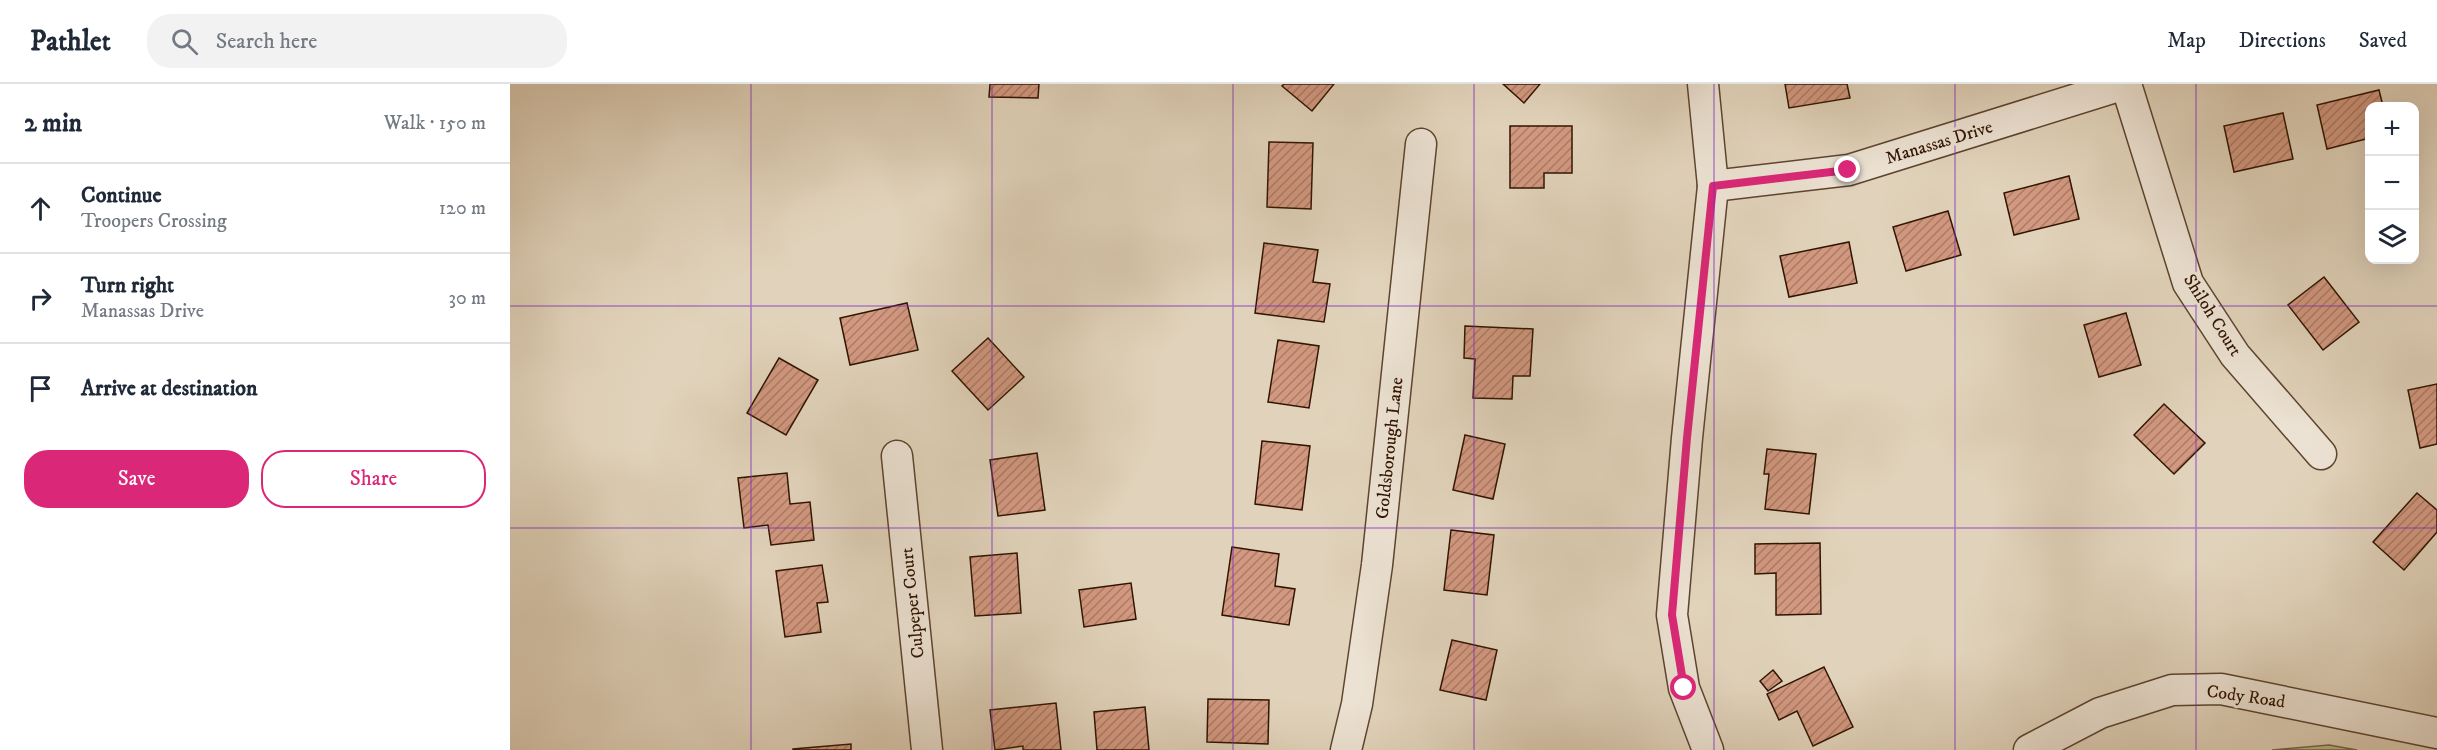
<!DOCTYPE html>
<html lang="en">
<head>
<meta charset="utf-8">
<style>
  body { margin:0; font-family:"IM FELL DW Pica",serif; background:#f2f2f3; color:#1f2937 }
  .controls { position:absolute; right:18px; top:18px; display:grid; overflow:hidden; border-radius:12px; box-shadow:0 6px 24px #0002 }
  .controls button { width:54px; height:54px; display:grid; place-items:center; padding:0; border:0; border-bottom:2px solid #e0e1e3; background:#fff; color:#1f2937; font:30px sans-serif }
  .stop { position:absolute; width:18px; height:18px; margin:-14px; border:4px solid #db2777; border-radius:50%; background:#fff }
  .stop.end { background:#db2777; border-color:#fff; box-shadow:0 2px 6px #0008 }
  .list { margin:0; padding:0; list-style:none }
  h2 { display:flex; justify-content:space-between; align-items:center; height:78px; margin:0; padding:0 24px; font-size:26px }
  h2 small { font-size:20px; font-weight:400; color:#747a83 }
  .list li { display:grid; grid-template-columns:39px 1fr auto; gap:18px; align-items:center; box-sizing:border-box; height:90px; padding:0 24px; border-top:2px solid #e0e1e3 }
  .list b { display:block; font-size:22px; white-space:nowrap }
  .list p { margin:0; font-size:20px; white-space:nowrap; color:#747a83 }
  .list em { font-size:20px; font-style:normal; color:#747a83 }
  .actions { display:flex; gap:12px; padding:18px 24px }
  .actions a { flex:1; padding:14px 0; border:2px solid #db2777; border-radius:24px; text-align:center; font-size:21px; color:#db2777 }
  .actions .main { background:#db2777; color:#fff }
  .icon { flex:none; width:33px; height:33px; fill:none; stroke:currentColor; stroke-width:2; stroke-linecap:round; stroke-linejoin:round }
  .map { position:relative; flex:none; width:1927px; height:666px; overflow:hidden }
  header { display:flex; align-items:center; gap:36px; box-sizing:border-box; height:84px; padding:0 30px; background:#fff; border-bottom:2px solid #e0e1e3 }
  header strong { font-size:28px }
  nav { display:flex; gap:33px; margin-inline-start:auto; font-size:21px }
  .search { width:420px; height:54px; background:#f2f2f3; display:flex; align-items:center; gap:15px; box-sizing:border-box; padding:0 21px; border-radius:24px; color:#747a83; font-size:22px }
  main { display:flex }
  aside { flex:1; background:#fff }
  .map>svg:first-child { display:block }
  .forest { fill:url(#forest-crowns); stroke:#756846; stroke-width:1.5 }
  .building { fill:url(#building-hatch); stroke:#311400; stroke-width:1.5 }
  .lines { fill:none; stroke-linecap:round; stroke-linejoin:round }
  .minor-casing { stroke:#5d442f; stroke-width:33 }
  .minor { stroke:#ece2d3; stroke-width:30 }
  .route { stroke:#db2777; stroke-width:8 }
  .grid { fill:none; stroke:#7b2cbf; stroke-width:1.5; stroke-opacity:0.55 }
  .labels { text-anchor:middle; stroke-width:6; stroke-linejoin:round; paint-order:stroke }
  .street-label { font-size:18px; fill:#311400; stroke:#ece2d3 }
</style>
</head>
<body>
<header>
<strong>Pathlet</strong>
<div class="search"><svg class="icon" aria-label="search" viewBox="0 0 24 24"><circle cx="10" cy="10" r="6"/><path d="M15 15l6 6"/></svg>Search here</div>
<nav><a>Map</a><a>Directions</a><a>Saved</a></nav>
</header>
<main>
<aside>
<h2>2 min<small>Walk · 150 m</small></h2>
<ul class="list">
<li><svg class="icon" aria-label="ahead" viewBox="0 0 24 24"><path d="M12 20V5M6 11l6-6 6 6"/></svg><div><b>Continue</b><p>Troopers Crossing</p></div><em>120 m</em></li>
<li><svg class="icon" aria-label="right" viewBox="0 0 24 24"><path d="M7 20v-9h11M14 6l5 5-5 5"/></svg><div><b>Turn right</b><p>Manassas Drive</p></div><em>30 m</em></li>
<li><svg class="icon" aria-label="arrive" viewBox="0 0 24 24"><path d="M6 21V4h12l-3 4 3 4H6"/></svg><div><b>Arrive at destination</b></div></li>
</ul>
<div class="actions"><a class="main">Save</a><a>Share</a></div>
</aside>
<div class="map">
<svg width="1927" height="666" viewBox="0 0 1927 666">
  <defs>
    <pattern id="forest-crowns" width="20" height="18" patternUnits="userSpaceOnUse" patternTransform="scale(1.5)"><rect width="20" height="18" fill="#b9bb8c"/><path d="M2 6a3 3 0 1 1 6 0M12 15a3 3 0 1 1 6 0" fill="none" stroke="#a0a077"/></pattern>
    <pattern id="building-hatch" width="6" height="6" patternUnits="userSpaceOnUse" patternTransform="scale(1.5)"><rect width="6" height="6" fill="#d29880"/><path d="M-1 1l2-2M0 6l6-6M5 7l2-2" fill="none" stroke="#ab7b66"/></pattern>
  </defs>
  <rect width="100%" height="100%" fill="#e1d3bb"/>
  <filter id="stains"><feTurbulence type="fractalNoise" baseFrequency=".00333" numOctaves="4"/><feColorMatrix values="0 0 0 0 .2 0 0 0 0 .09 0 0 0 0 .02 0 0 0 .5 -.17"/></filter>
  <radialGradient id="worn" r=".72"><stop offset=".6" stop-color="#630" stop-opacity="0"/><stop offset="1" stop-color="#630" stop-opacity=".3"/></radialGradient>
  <!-- forest -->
  <path class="forest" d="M1819,661L1847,666H1762Z"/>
  <!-- building -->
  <g class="building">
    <path d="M480,0H529L528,14L479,13Z"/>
    <path d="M774,0H824L802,27L772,2Z"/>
    <path d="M993,0H1030L1014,19Z"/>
    <path d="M1275,0H1337L1340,14L1279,24Z"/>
    <path d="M1869,6L1873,22H1860V54L1817,65L1807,21Z"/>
    <path d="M1773,29L1783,75L1724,88L1714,42Z"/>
    <path d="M1000,42H1062V89H1034V104H1000Z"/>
    <path d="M759,58L803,59L801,125L757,123Z"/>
    <path d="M1559,92L1569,135L1504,151L1494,109Z"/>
    <path d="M1438,127L1451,171L1396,187L1383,143Z"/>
    <path d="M1339,158L1347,199L1279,213L1270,172Z"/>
    <path d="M754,159L808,166L803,198L820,200L814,238L745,229Z"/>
    <path d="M1814,193L1849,238L1813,266L1778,221Z"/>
    <path d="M397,219L408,266L340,281L330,234Z"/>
    <path d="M1616,229L1631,281L1589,293L1574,241Z"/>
    <path d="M955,242L1023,245L1020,292H1003L1002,315L963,314L965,275L954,274Z"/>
    <path d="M478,254L514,293L478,326L442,287Z"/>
    <path d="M768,256L809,262L799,324L758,318Z"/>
    <path d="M269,274L308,296L276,351L237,329Z"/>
    <path d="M1927,300V360L1910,364L1898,306Z"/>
    <path d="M1654,320L1695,359L1664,390L1624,351Z"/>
    <path d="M955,351L995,360L983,415L943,406Z"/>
    <path d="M752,357L800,362L792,426L745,420Z"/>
    <path d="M1257,365L1306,370L1299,430L1255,425L1259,390H1254Z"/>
    <path d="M527,369L535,426L488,432L480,376Z"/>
    <path d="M277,389L280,420L300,418L304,456L261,461L258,441L234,444L228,394Z"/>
    <path d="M1907,409L1927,426V448L1894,486L1863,458Z"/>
    <path d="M941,446L984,451L977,511L934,506Z"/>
    <path d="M1310,459L1311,530L1266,531V489L1245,490V460Z"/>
    <path d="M722,463L769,470L765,502L785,505L779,541L712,531Z"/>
    <path d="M507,469L511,529L465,532L460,473Z"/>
    <path d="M312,481L318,518L307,519L311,548L275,553L266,487Z"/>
    <path d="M621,499L626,535L574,543L569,506Z"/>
    <path d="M942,556L987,566L976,616L930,606Z"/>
    <path d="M1314,583L1343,643L1303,662L1287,627L1269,636L1257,610Z"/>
    <path d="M1263,586L1272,597L1258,607L1250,597Z"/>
    <path d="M698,615L759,616L758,660L697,658Z"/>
    <path d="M546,619L551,666H513V662L485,666L480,626Z"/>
    <path d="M635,623L639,666H587L584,628Z"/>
    <path d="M341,660V666H283V665Z"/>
  </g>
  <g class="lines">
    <!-- minor casing -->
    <g class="minor-casing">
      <g id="minor">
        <path d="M1193,0L1203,102L1177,354L1162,531L1174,604L1198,666"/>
        <path d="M1616,0L1678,199L1725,271L1811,370"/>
        <path d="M1203,102L1339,86L1615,0"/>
        <path d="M387,372L417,666"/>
        <path d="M836,666L847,620L867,481L911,60"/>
        <path d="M1519,666L1590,629L1662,606L1711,605L1927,649"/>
      </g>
    </g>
    <!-- minor -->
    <use href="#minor" class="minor"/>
  </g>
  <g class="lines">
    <!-- route -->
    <path class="route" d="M1174,604L1162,531L1177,354L1203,102L1338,86"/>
  </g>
  <!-- grid -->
  <path class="grid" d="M241,0V666M482,0V666M723,0V666M964,0V666M1204,0V666M1445,0V666M1686,0V666M0,222H1927M0,444H1927"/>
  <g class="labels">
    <!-- street labels -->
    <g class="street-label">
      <text transform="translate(1429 58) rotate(-17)" y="6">Manassas Drive</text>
      <text transform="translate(1703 231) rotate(58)" y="6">Shiloh Court</text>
      <text transform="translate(879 364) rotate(-84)" y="6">Goldsborough Lane</text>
      <text transform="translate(402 519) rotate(-96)" y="6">Culpeper Court</text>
      <text transform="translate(1736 612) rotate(8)" y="6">Cody Road</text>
    </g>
  </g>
  <rect width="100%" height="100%" filter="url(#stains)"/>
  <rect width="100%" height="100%" fill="url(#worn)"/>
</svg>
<div class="controls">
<button>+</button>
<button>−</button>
<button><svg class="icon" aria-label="layers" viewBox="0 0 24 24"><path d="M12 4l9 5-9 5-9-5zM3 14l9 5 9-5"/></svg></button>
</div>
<div class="stop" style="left:1174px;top:604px"></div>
<div class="stop end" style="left:1338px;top:86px"></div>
</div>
</main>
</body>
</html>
